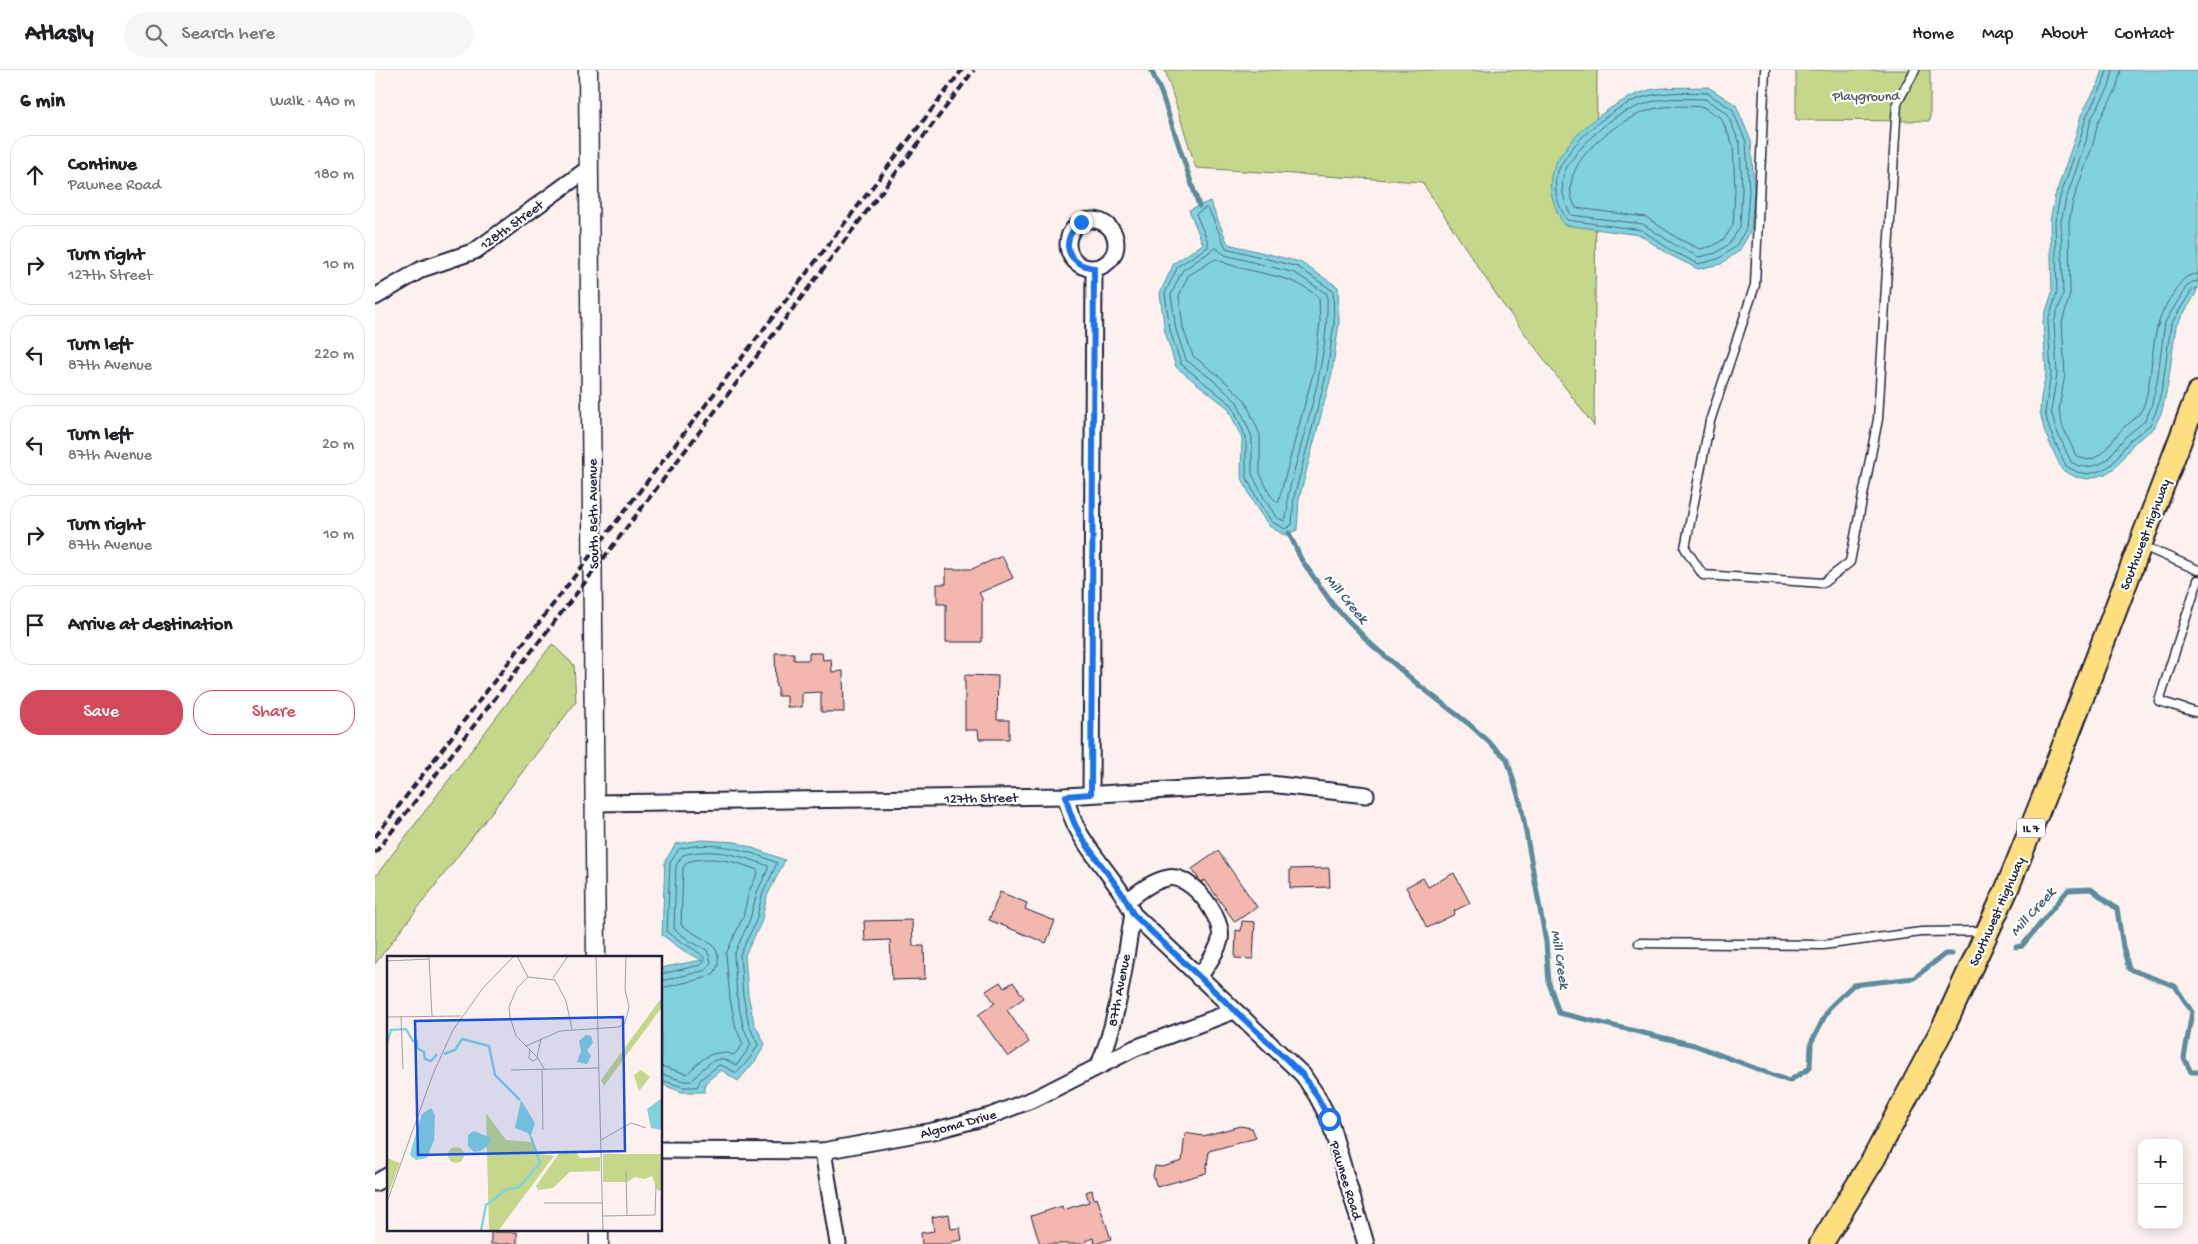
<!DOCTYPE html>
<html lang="en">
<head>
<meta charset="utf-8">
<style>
  body { margin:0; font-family:"Gochi Hand",sans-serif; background:#f6f6f6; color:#202124 }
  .controls { position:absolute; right:15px; bottom:15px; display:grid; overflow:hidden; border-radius:10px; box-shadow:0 2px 12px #0003 }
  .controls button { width:45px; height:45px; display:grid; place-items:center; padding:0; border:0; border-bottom:1px solid #e0e0e0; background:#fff; color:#202124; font:25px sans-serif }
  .stop { position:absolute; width:15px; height:15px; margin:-11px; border:4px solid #1a73e8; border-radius:50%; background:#fff }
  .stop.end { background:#1a73e8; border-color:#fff; box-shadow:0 1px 5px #0008 }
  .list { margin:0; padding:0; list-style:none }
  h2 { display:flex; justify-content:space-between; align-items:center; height:65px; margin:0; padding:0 20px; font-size:21px }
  h2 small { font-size:16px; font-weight:400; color:#757577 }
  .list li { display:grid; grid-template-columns:32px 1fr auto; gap:15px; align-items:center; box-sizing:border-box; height:80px; margin:0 10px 10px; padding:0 10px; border:1px solid #e0e0e0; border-radius:20px }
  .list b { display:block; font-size:19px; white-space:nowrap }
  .list p { margin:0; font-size:16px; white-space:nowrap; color:#757577 }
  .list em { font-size:16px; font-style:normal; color:#757577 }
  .actions { display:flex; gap:10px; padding:15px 20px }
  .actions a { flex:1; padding:11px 0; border:1px solid #d1495b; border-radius:20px; text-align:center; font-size:18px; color:#d1495b }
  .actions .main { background:#d1495b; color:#fff }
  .icon { flex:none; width:28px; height:28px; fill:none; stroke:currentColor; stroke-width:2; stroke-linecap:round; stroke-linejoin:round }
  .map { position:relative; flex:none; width:1823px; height:1174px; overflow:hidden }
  header { display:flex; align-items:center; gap:30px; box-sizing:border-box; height:70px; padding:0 25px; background:#fff; border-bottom:1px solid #e0e0e0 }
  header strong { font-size:24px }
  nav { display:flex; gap:28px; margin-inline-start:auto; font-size:18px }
  .search { width:350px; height:45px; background:#f6f6f6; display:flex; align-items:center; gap:12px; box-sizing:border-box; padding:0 18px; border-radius:28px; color:#757577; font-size:19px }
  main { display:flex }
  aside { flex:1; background:#fff }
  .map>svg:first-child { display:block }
  .green { fill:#c4d78b; stroke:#737c63 }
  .water { fill:#82d2dd; stroke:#5c8c9c }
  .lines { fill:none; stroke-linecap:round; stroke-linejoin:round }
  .shore { stroke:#48687c; stroke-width:1 }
  .stream { stroke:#5c8c9c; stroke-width:5 }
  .building { fill:#f2b7ae; stroke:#22223b }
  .service-casing { stroke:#22223b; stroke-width:11 }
  .minor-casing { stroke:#22223b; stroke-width:19 }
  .tertiary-casing { stroke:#22223b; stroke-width:21 }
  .primary-casing { stroke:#22223b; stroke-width:26 }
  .service { stroke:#fff; stroke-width:8 }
  .minor { stroke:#fff; stroke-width:15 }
  .tertiary { stroke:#fff; stroke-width:18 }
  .primary { stroke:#fedf80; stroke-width:22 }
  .rail { stroke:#22223b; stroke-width:4; stroke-dasharray:8 4; stroke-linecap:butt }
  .route { stroke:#1a73e8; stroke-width:6 }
  .labels { text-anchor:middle; stroke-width:4.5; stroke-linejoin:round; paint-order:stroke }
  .shield { fill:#fff; stroke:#646476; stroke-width:1 }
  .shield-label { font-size:12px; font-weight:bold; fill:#22223b }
  .park-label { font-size:14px; fill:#535853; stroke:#fff }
  .street-label { font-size:14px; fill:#22223b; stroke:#fff }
  .water-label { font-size:15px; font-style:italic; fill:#446074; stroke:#fff }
  .inset-river { fill:none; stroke:#82d2dd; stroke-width:2.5 }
  .inset-road { fill:none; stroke:#a59ea7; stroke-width:1 }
  .view { fill:#1d4ed8; fill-opacity:0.15; stroke:#1d4ed8; stroke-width:2.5 }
  .inset-edge { fill:none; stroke:#22223b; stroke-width:2.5 }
</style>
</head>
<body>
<header>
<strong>Atlasly</strong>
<div class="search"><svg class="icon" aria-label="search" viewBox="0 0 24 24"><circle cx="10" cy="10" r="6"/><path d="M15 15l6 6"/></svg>Search here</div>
<nav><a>Home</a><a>Map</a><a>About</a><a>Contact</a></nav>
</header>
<main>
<aside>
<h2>6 min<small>Walk · 440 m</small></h2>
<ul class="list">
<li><svg class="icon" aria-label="ahead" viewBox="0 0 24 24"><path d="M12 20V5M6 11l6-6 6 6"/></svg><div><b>Continue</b><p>Pawnee Road</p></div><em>180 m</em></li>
<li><svg class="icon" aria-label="right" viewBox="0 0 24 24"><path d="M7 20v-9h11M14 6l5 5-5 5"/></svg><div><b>Turn right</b><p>127th Street</p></div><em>10 m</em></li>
<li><svg class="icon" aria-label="left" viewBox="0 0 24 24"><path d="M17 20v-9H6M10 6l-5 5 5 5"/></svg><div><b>Turn left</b><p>87th Avenue</p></div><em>220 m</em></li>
<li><svg class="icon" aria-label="left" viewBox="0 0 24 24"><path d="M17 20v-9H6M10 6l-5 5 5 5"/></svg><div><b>Turn left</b><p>87th Avenue</p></div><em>20 m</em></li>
<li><svg class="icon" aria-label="right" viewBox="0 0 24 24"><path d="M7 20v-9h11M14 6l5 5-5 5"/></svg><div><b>Turn right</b><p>87th Avenue</p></div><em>10 m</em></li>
<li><svg class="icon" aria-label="arrive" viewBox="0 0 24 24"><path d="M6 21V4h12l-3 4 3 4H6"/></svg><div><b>Arrive at destination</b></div></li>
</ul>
<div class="actions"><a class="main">Save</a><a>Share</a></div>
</aside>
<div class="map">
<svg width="1823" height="1174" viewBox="0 0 1823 1174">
  <rect width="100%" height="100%" fill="#fcf1ef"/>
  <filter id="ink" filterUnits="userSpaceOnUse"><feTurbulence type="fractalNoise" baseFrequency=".02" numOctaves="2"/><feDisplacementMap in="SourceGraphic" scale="10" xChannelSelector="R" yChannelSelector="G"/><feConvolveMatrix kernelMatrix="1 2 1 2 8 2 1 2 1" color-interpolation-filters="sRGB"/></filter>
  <g filter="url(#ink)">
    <!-- green -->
    <g class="green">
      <path d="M790,0H1222L1219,356L1127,233L1047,112L821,98Z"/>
      <path d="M1421,0H1555V51L1421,50Z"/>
      <path d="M177,574L199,595L201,632L0,894V807Z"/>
    </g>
    <!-- water -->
    <g class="water">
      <path d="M1728,0H1823V216L1820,225L1801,256L1793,314L1787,341L1779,358L1758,374L1740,398L1730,404L1713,409L1701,407L1687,400L1670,363L1665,342L1666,327L1671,304L1668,250L1677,223L1675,151L1680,126L1700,68L1706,45L1724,12Z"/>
      <path d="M1333,17L1361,35L1376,71L1379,120L1376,161L1364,181L1346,194L1323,199L1295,185L1265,165L1189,155C1180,139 1170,117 1179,97C1193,65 1241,28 1275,20C1293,16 1315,18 1333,17Z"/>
      <path d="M835,131L853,174L925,192L963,217L964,253L957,303L924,429L922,460L909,465L894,456L879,434L866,406L867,369L853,338L801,297L790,262L785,223L799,193L828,174L814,140Z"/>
      <path d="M326,770L361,772L410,790L392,826L386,853L370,885L373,925L379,953L390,974L381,990L363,1011L346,1000L330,1013V1022H307L286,1014V901L290,897L327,890L309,881L287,865L290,791L301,774Z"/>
    </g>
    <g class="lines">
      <!-- shore -->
      <g class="shore">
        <path d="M1732,0L1728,14L1711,47L1705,69L1685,127L1680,151L1682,223L1673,251L1676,304L1670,342L1675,361L1691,396L1702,402L1713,404L1728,400L1737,394L1754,371L1775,355L1782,339L1788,313L1796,254L1817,220L1823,218"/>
        <path d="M1738,0L1734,17L1716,49L1711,71L1691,129L1686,151L1688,224L1679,252L1682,304L1676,341L1681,359L1696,392L1704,396L1713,397L1725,394L1732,390L1750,367L1770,351L1776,337L1782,312L1790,252L1812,216L1817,212L1823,211"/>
        <path d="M1746,0L1741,20L1723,52L1718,74L1698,131L1694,152L1695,224L1687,253L1690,304L1684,340L1688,357L1701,386L1713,390C1727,387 1733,376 1741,366C1750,353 1763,351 1769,335C1782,293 1771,260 1800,221C1806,212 1810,204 1823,204"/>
        <path d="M1332,23L1357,39L1371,72L1374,120L1371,159L1360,177L1343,189L1324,194L1297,181L1267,160L1192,150C1183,136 1176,116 1184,99C1198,68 1245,30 1278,25C1295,22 1315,22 1332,23Z"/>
        <path d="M1330,29L1352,43L1365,74L1367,120L1365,157L1355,173L1341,183L1324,187L1300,175L1268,154L1196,145C1189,132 1185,118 1189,104C1194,86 1230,52 1247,43C1256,39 1266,35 1276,32C1289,27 1315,29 1330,29Z"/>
        <path d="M1328,37L1346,48L1358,75L1360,120L1358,155L1350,168L1338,176L1325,179L1304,169L1271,147L1201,138C1176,96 1244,48 1278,39C1293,35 1313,36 1328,37Z"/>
        <path d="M831,138L834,140L851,178L923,197L958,221L959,253L952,302L919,427L917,455L910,459L897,452L883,431L871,406V368L857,335L806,294L795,261L790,223L803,196L833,177V172L821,144Z"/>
        <path d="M841,178L850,185L920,203L952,224C954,295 929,358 913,425C912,433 914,444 909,451L901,447L889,428L877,404V367L862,332L838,310L811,290L801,260L796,225L807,201Z"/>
        <path d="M841,189C875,206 916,201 944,228L945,252L939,300L903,433L895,425L885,403V365L870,330L843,305L818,286L808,258L804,226L813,206Z"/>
        <path d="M286,904L326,895L330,890C328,882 301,870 292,862L295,793L304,779C337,770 371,779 402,793L387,825L381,851L365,885L368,926L374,955L383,975L376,987L362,1003L348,996L344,995L326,1009L322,1017H308L286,1010"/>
        <path d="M286,911L328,901L333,898L336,891L332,880L315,871L299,859L301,795L308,785C336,777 366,785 393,796V799L382,822L375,849L359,885L362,927L368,956L376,975L362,995C357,994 352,989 347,989C336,988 323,1003 317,1011H309L286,1004"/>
        <path d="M286,918L330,908L339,903L343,896V884L338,875L306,855L308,798L312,792C335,785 361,791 382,800L383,803L374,821L368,847L351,884L355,929L361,958L368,974L359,985C337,978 328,988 312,1004L286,996"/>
      </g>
      <!-- stream -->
      <g class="stream">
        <path d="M776,0L786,22L824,136"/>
        <path d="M914,463L926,489L958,535L997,575L1045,616L1094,654L1132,689L1146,735L1171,872L1174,913L1184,943L1319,975L1414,1011L1435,998L1436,973L1454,938L1478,915L1539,908L1570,884H1577"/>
        <path d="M1641,877L1647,876L1693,820L1716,819L1742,839L1748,877L1754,899L1800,916L1817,942L1809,988L1816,1002H1823"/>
      </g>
    </g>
    <!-- building -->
    <g class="building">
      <path d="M627,486L638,508L604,523L607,528V572H571V534H562V514H571V499H597Z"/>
      <path d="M400,583H419V590H434V583H447L448,590L456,589L457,602L468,601L469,642H446V622L427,623V637H412V626H403V617H401Z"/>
      <path d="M590,605L623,606L622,650H634V669H604L603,660H590Z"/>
      <path d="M843,781L882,837L860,852L830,810L826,812L817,799Z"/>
      <path d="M954,798L955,817L915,818V799Z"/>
      <path d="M1079,803L1095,833L1079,841L1080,844L1052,858L1031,817L1048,808L1053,817Z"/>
      <path d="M625,822L652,833L650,839L680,851L671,873L614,850Z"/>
      <path d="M537,850L538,876H549L550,909L517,910L515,870L490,871L489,851Z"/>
      <path d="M867,851L880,852L878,889L860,888L861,860L866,861Z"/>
      <path d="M625,912L629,918L638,912L649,928L632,940L654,972L633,987L603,945L620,933L611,921Z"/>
      <path d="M865,1056L877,1058L881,1068L834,1081L831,1103L782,1117L778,1106L780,1096L787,1097L807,1091L810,1063L828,1066Z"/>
      <path d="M717,1120L719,1129L722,1128L736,1169L720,1174L718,1168L710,1171L711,1174H665L656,1146L687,1136L688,1140L714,1132L711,1122Z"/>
      <path d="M574,1144L576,1159L585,1158L587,1170L576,1172L577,1174H547L546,1163L559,1161L557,1147Z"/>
      <rect x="116" y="1162" width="26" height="12"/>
    </g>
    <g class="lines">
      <!-- service casing -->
      <g class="service-casing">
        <g id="service">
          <path d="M1390,0L1380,215L1335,351L1310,478L1328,505L1448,513L1475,492L1503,349L1522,33L1540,0"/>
          <path d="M1768,476L1823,500"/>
          <path d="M1823,510L1784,631L1823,643"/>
          <path d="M1264,873L1448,875L1546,862L1611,861"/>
        </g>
      </g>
      <!-- minor casing -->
      <g class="minor-casing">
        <g id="minor">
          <circle cx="717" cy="174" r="24"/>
          <path d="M0,227L47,199L100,181L214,98"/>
          <path d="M716,724L719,198"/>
          <path d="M691,726C699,774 739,801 758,844L928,1005L942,1026L954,1049L991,1174"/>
          <path d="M220,733L691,726L895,714L991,725"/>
          <path d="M752,831C764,822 777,811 793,808C816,803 850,849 845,870C842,883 831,896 824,908"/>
          <path d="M724,995C744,948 749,894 758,844"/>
          <path d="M286,1080L448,1081L558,1061L615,1046L661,1028L760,978L859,941"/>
          <path d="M448,1081L463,1174"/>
          <path d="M0,1113L14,1105"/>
        </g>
      </g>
      <!-- tertiary casing -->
      <g class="tertiary-casing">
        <g id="tertiary">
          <path d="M213,0L221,888"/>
          <path d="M224,1160V1174"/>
        </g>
      </g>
      <!-- primary casing -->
      <g class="primary-casing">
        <path id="primary" d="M1446,1174L1498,1090L1570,954L1631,821L1676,709L1823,323"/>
      </g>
      <!-- service -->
      <use href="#service" class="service"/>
      <!-- minor -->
      <use href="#minor" class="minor"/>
      <!-- tertiary -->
      <use href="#tertiary" class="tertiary"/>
      <!-- primary -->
      <use href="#primary" class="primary"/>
      <!-- rail -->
      <g class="rail">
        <path d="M0,767L587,0"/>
        <path d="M0,783L218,502L599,0"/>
      </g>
    </g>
  </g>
  <g class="lines" filter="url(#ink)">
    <!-- route -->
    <path class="route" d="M706,152C684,170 691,194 719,198L716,724L691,726C699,775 739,801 758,844L928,1005L942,1026L954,1049"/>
  </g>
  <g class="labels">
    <!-- shield labels -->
    <rect class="shield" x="1642" y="748.5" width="28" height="19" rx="4"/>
    <g class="shield-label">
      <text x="1656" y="762">IL 7</text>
    </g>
    <!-- park labels -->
    <g class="park-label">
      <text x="1491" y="30">Playground</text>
    </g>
    <!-- street labels -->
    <g class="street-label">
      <text transform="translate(136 154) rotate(-36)" y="5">128th Street</text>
      <text transform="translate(217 444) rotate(-91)" y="5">South 86th Avenue</text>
      <text transform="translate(1769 464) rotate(-69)" y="5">Southwest Highway</text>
      <text transform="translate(606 727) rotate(-1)" y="5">127th Street</text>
      <text transform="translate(1621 841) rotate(-66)" y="5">Southwest Highway</text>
      <text transform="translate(743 920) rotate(-79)" y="5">87th Avenue</text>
      <text transform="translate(583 1053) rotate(-15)" y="5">Algoma Drive</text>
      <text transform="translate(972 1110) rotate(73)" y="5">Pawnee Road</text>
    </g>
    <!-- water labels -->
    <g class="water-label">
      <text transform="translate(972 528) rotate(50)" y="5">Mill Creek</text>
      <text transform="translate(1657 841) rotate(-48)" y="5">Mill Creek</text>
      <text transform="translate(1186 889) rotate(81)" y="5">Mill Creek</text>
    </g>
  </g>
  <!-- overview -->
  <g transform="translate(12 886)">
    <rect width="275" height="275" fill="#fcf1ef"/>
    <path d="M275,41V51L217,130L214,124ZM254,114L263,121L252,135L247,119ZM99,157L119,184L145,186L148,197L167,200L111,275H102ZM61 199a8 8 0 1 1 16 0a8 8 0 1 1-16 0ZM173,196H189L193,202L213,201V215L183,216L166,232L151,234L149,230ZM216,198H275V235L270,234L265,220L257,223L248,221L240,226H216ZM0,202L13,207L0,241Z" fill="#c4d78b"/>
    <path d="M199,79L204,80L206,87L200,94L204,100L200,108L190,106L194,95L192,85ZM275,142V174L264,172L260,153ZM134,144L148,167L143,182L141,177L128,172ZM44,152L48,159L47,184L40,202L29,204L23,199L26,187L35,158ZM87,175L104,182L102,189L93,195L87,196L81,190V179Z" fill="#82d2dd"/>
    <path class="inset-river" d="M0,87L4,74L19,73L26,85H30V92L37,96L38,103L44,105L50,98M57,98L68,94L75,83L102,90L108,119L133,144M94,275L99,249L119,234L132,231L153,207L144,181"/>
    <path class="inset-road" d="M42,0L45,60M130,0L141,21L168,24L179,45L185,73M209,0L216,275M0,5L42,3M141,21L130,32L122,51L123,61L129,80L150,101L158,114M166,22L181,0M14,60L16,113M0,61L74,60M139,90L173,75L232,71L238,67L242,51L238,33L239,0M143,93L142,102L146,105L151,102M150,101L154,83M124,114L212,112M155,114L156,174M214,184L244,167L259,172M239,216L240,259M0,246L46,118L66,74L96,32L127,0M157,247H215M216,260L268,259L269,229"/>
    <path class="view" d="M236,61L238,195L31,199L28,65Z"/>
    <rect width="275" height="275" class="inset-edge"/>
  </g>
</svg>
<div class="controls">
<button>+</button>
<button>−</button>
</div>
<div class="stop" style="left:954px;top:1049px"></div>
<div class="stop end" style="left:706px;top:152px"></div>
</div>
</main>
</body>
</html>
